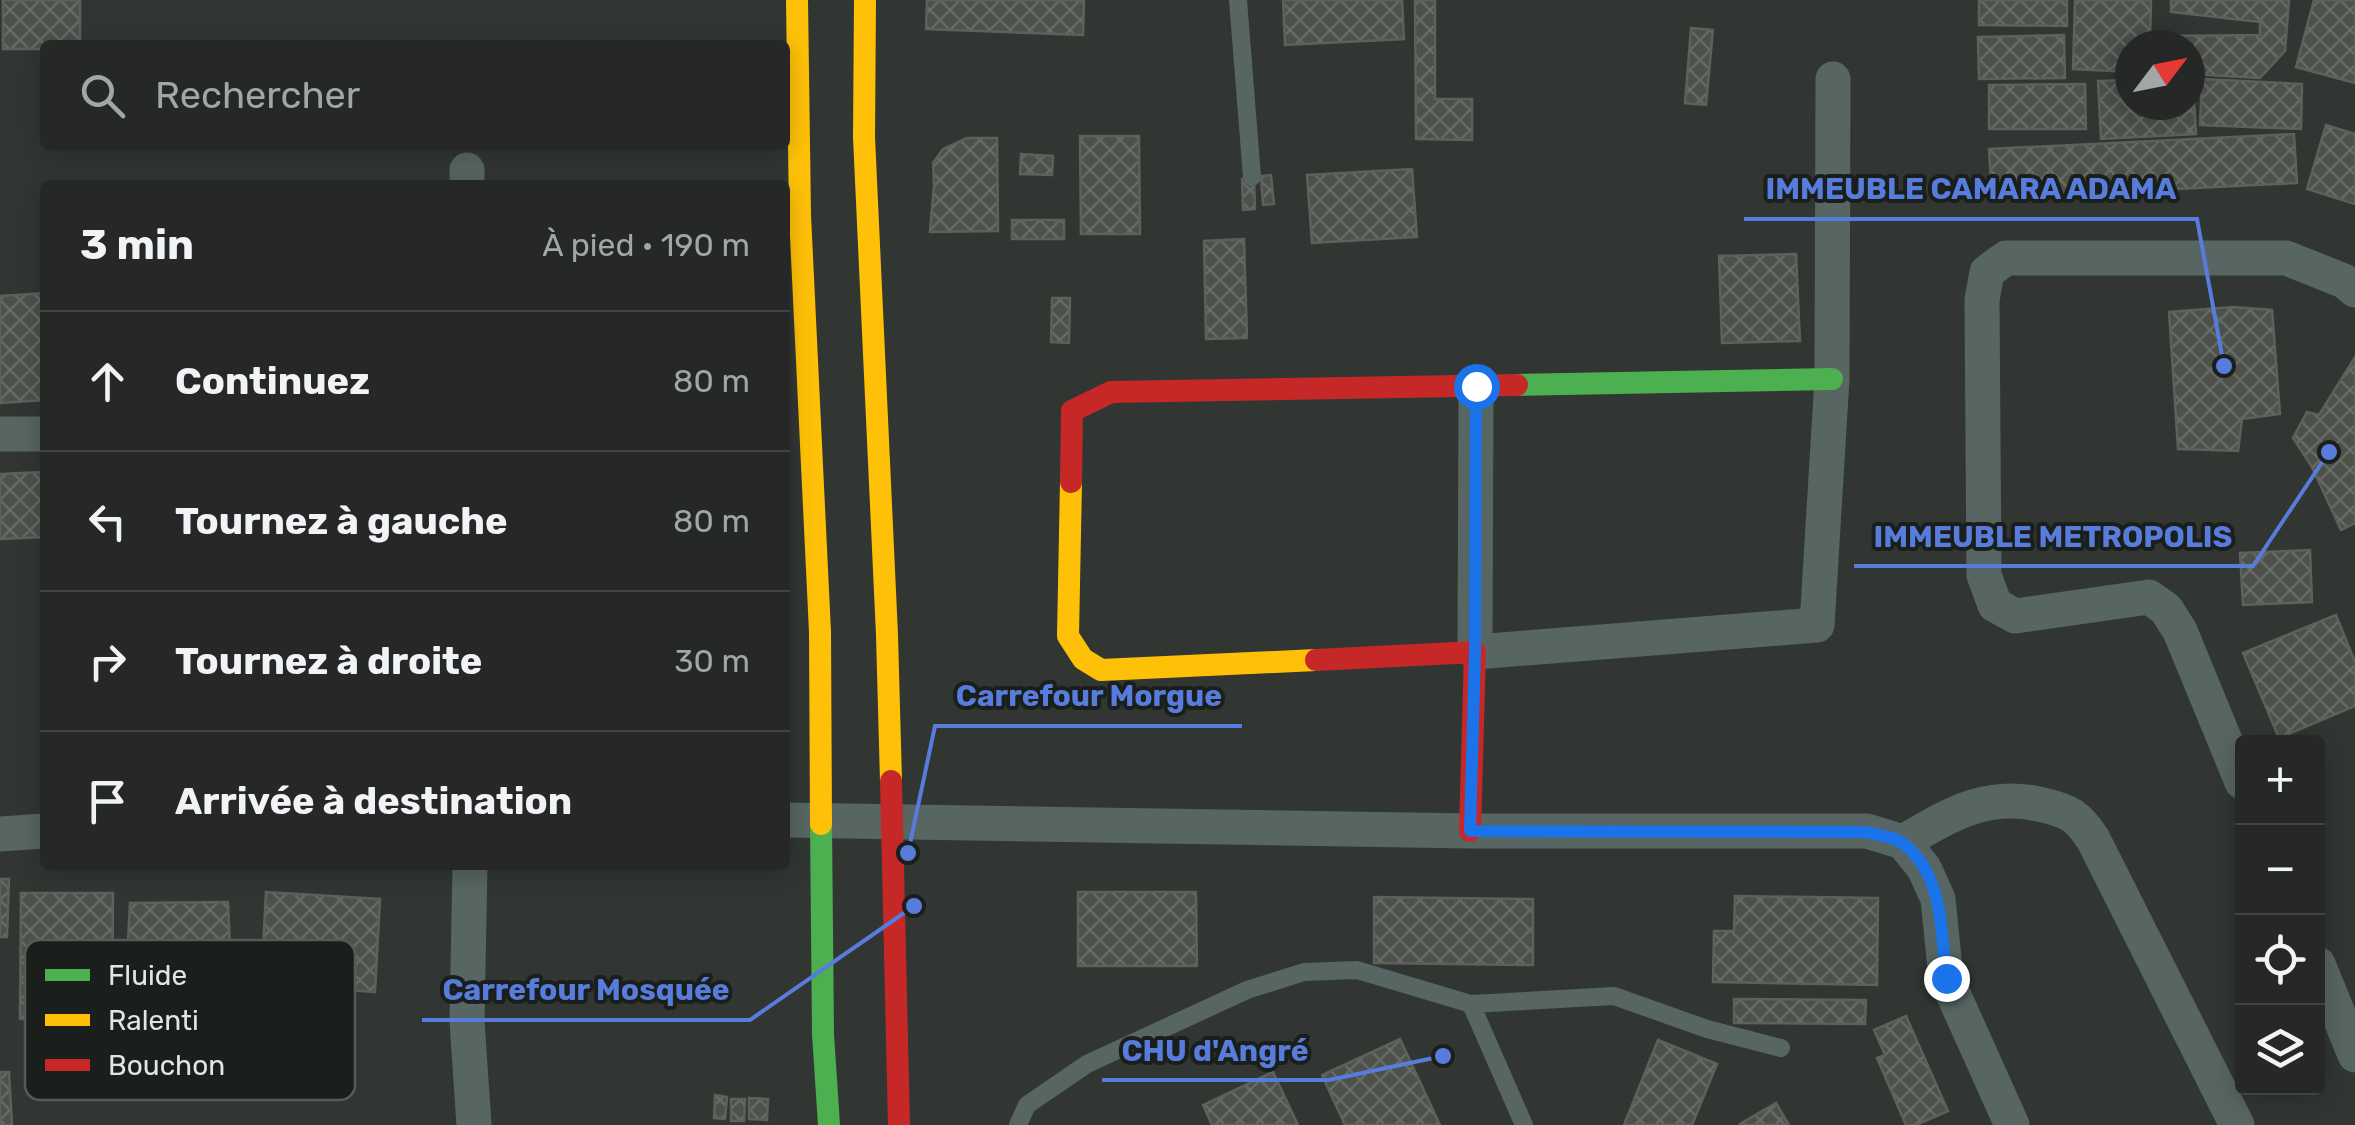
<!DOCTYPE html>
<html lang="fr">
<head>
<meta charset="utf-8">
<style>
  body { margin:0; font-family:Rubik,sans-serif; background:#2d302e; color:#f1f3f6 }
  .controls { position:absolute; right:30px; bottom:30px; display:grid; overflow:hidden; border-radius:10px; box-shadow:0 5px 25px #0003 }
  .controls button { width:90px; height:90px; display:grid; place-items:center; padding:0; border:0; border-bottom:2px solid #424443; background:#252826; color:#f1f3f6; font:50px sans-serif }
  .compass { position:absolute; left:2115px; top:30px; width:90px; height:90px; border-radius:50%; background:#252826; box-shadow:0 5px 25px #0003; rotate:58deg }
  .stop { position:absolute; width:30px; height:30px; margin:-22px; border:8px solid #1a73e8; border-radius:50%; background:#fff }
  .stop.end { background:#1a73e8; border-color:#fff; box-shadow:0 2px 10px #0008 }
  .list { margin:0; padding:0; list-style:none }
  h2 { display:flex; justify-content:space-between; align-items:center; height:130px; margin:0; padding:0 40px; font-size:42px }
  h2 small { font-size:32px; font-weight:400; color:#a3a6a7 }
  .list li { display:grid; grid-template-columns:65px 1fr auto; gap:30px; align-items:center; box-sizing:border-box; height:140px; padding:0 40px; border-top:2px solid #424443 }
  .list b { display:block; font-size:38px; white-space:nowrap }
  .list em { font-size:32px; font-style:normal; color:#a3a6a7 }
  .icon { flex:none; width:55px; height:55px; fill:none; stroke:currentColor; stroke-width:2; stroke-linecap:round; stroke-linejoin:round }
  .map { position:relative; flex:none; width:2355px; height:1125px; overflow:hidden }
  .search { position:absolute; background:#252826; box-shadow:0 5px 25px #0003; left:40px; top:40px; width:750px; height:110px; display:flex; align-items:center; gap:25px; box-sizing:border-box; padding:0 35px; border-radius:10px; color:#a3a6a7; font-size:38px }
  .panel { position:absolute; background:#252826; box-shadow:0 5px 25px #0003; left:40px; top:180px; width:750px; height:690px; border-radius:10px }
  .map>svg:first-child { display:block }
  .building { fill:url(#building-cross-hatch); stroke:#5d605c; stroke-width:2.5 }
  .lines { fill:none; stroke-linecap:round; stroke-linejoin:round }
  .lane { stroke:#576563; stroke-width:18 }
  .street { stroke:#576563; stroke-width:35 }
  .fast { stroke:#4caf50; stroke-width:22 }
  .slow { stroke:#ffc107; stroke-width:22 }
  .jam { stroke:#c62828; stroke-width:22 }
  .route { stroke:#1a73e8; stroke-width:12 }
  .key { fill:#1a1f1c; stroke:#555b57; stroke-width:2.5 }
  .key-label { font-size:28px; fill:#e0e7e2 }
  .leader { fill:none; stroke:#587cdb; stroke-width:4 }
  .callout-dot { fill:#587cdb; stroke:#1a1f1c; stroke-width:4 }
  .callout-label { font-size:30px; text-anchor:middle; font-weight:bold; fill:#587cdb; stroke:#1a1f1c; stroke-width:8; stroke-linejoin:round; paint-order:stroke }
</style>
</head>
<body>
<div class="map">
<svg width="2355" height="1125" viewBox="0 0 2355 1125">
  <defs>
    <pattern id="building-cross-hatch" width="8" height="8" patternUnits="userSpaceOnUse" patternTransform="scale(2.5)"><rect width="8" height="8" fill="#4d514a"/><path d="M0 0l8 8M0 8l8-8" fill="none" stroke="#666a64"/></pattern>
  </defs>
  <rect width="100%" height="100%" fill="#313633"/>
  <!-- building -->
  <g class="building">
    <path d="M3,0H80V45H45V49H3Z"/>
    <path d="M927,0H1084L1083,35L926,29Z"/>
    <path d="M1283,0H1402L1404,39L1285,45Z"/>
    <path d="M1415,0H1435V99H1472V140L1416,139Z"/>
    <path d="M1979,0H2067V26L1979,25Z"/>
    <path d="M2075,0H2151L2150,45H2130V72L2073,69Z"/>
    <path d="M2171,0H2289L2285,51L2260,78L2190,74V45H2159L2160,36L2260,35V22L2171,12Z"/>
    <path d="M2314,0H2355V83L2296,67Z"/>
    <path d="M1691,28L1713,30L1706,105L1685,103Z"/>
    <path d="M2064,35L2065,78L1979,79L1978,37Z"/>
    <path d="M2190,77H2193L2196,134L2101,139L2098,81L2130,80V105H2190Z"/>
    <path d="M2202,79L2302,84L2301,129L2200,125Z"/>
    <path d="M2085,84L2086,129H1989V85Z"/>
    <path d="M2326,125L2355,134V204L2307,189Z"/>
    <path d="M2294,134L2297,183L1992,198L1989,149Z"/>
    <path d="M1080,136H1139L1140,234H1081Z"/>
    <path d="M967,138H997L998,231L930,232L934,185L933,163L943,149Z"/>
    <path d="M1021,154L1053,156L1052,175L1020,174Z"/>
    <path d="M1412,169L1417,237L1312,243L1307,175Z"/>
    <path d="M1271,175L1274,204L1263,205L1261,176Z"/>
    <path d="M1242,179H1254L1255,209L1243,210Z"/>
    <rect x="1012" y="220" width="52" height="19"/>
    <path d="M1244,239L1247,338L1206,339L1204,241Z"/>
    <path d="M1796,254L1800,341L1722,343L1719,256Z"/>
    <path d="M45,293V400L0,403V296Z"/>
    <path d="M1052,298H1070L1069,343L1051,342Z"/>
    <path d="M2233,307L2272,310L2280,414L2242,419L2238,451L2178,449L2169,312Z"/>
    <path d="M2355,357V523L2341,530L2312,467L2293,438L2307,412L2319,415Z"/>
    <path d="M42,472L45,537L0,539V474Z"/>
    <path d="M2310,550L2312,602L2243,605L2240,553Z"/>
    <path d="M2336,615L2355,662V706L2279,738L2243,653Z"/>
    <path d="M0,879H9L7,937H0Z"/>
    <path d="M266,892L380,899L375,992L261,985Z"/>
    <path d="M1078,892H1196L1197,966H1078Z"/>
    <path d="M21,893H113L112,1020L20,1019Z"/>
    <path d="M1735,896L1878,898L1877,985L1713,982L1714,931H1734Z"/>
    <path d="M1374,897L1533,899V965L1374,963Z"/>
    <path d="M228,902L234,1037L123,1040L130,903Z"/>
    <path d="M1734,999L1866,1000L1865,1024L1734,1023Z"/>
    <path d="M1906,1016L1948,1111L1916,1125H1906L1877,1058L1885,1055L1874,1030Z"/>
    <path d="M1400,1039L1440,1125H1345L1322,1075Z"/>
    <path d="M1658,1040L1717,1064L1692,1125H1624Z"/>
    <path d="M0,1072H9L12,1125H0Z"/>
    <path d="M1273,1072L1298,1125H1212L1203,1105Z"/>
    <path d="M715,1095L727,1097L725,1119L714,1118Z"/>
    <path d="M749,1098L768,1099L767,1120L749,1119Z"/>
    <path d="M731,1099H745L744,1121H731Z"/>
    <path d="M1776,1103L1789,1125H1740V1124Z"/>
  </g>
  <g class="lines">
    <!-- lane -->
    <g class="lane">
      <path d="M1238,0L1252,177"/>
      <path d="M1471,1004L1524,1125"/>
      <path d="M1018,1125L1027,1105L1087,1064L1247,990L1304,972L1357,970L1471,1004L1614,996L1707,1029L1781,1048"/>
    </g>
    <!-- street -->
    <g class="street">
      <path d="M467,170V185"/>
      <path d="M1476,386L1475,652L1817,625L1832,379L1833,79"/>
      <path d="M0,434H45"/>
      <path d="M2242,782L2180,631L2166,609L2149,597L2015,616L1995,605L1984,575L1982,300L1987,272L2006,258H2286L2344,281L2355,290"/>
      <path d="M785,820L1470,831H1867L1903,842L1924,868L1938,899L1946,978L2012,1125"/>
      <path d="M0,834L45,831"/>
      <path d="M1903,842C1950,815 1986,791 2043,805C2069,811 2078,816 2093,839L2237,1125"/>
      <path d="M470,865L467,1021L474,1125"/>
      <path d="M2318,964L2355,1055"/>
    </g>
    <!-- fast -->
    <g class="fast">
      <path d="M1517,385L1832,379"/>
      <path d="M821,824L823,1034L829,1125"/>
    </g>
    <!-- slow -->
    <g class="slow">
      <path d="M797,0L800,215L820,632L821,824"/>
      <path d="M865,0L864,137L887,635L891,781"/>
      <path d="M1071,482L1068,636L1083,659L1101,670L1316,660"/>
    </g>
    <!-- jam -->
    <g class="jam">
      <path d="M1071,482L1072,411L1111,392L1517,385"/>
      <path d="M1316,660L1475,652L1470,831"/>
      <path d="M891,781L899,1125"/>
    </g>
  </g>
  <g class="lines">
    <!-- route -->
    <path class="route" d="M1476,386L1475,652L1470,831L1866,832C1878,835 1895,837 1904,844C1944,876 1941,933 1946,978"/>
  </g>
  <!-- legend -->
  <rect x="25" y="940" width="330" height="160" rx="15" class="key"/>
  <rect x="45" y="969" width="45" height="12" fill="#4caf50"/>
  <rect x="45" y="1014" width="45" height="12" fill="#ffc107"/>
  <rect x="45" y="1059" width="45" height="12" fill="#c62828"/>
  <g class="key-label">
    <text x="108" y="985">Fluide</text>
    <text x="108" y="1030">Ralenti</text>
    <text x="108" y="1075">Bouchon</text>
  </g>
  <!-- callouts -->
  <path class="leader" d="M2224 366L2197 219H1744M2329 452L2253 566H1854M908 853L935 726H1242M914 906L750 1020H422M1443 1056L1329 1080H1102"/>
  <g class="callout-dot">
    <circle cx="2224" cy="366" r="10"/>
    <circle cx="2329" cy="452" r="10"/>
    <circle cx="908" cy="853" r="10"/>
    <circle cx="914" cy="906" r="10"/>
    <circle cx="1443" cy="1056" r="10"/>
  </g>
  <g class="callout-label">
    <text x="1971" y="199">IMMEUBLE CAMARA ADAMA</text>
    <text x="2053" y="547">IMMEUBLE METROPOLIS</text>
    <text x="1089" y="706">Carrefour Morgue</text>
    <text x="586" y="1000">Carrefour Mosquée</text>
    <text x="1215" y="1061">CHU d'Angré</text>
  </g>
</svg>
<div class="controls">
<button>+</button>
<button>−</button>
<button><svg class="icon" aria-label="locate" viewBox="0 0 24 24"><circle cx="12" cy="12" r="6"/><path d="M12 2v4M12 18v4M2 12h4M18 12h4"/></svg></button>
<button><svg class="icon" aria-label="layers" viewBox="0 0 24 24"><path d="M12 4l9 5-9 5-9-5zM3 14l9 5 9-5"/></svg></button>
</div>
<svg class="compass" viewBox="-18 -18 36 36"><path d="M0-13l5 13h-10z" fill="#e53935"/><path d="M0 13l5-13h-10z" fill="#a3a6a7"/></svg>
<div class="stop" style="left:1476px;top:386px"></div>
<div class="stop end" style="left:1946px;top:978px"></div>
<div class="search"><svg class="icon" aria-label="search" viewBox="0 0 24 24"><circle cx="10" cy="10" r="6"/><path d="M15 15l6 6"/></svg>Rechercher</div>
<section class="panel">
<h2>3 min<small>À pied · 190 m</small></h2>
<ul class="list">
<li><svg class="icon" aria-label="ahead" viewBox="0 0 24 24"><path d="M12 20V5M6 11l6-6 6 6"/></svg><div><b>Continuez</b></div><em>80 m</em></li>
<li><svg class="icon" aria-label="left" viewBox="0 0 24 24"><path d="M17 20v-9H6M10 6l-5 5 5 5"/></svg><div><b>Tournez à gauche</b></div><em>80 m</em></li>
<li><svg class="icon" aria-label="right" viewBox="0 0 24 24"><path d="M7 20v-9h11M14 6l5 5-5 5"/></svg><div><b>Tournez à droite</b></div><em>30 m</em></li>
<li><svg class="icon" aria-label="arrive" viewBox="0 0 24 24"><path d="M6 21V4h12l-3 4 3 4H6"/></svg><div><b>Arrivée à destination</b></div></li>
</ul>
</section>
</div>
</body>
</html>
